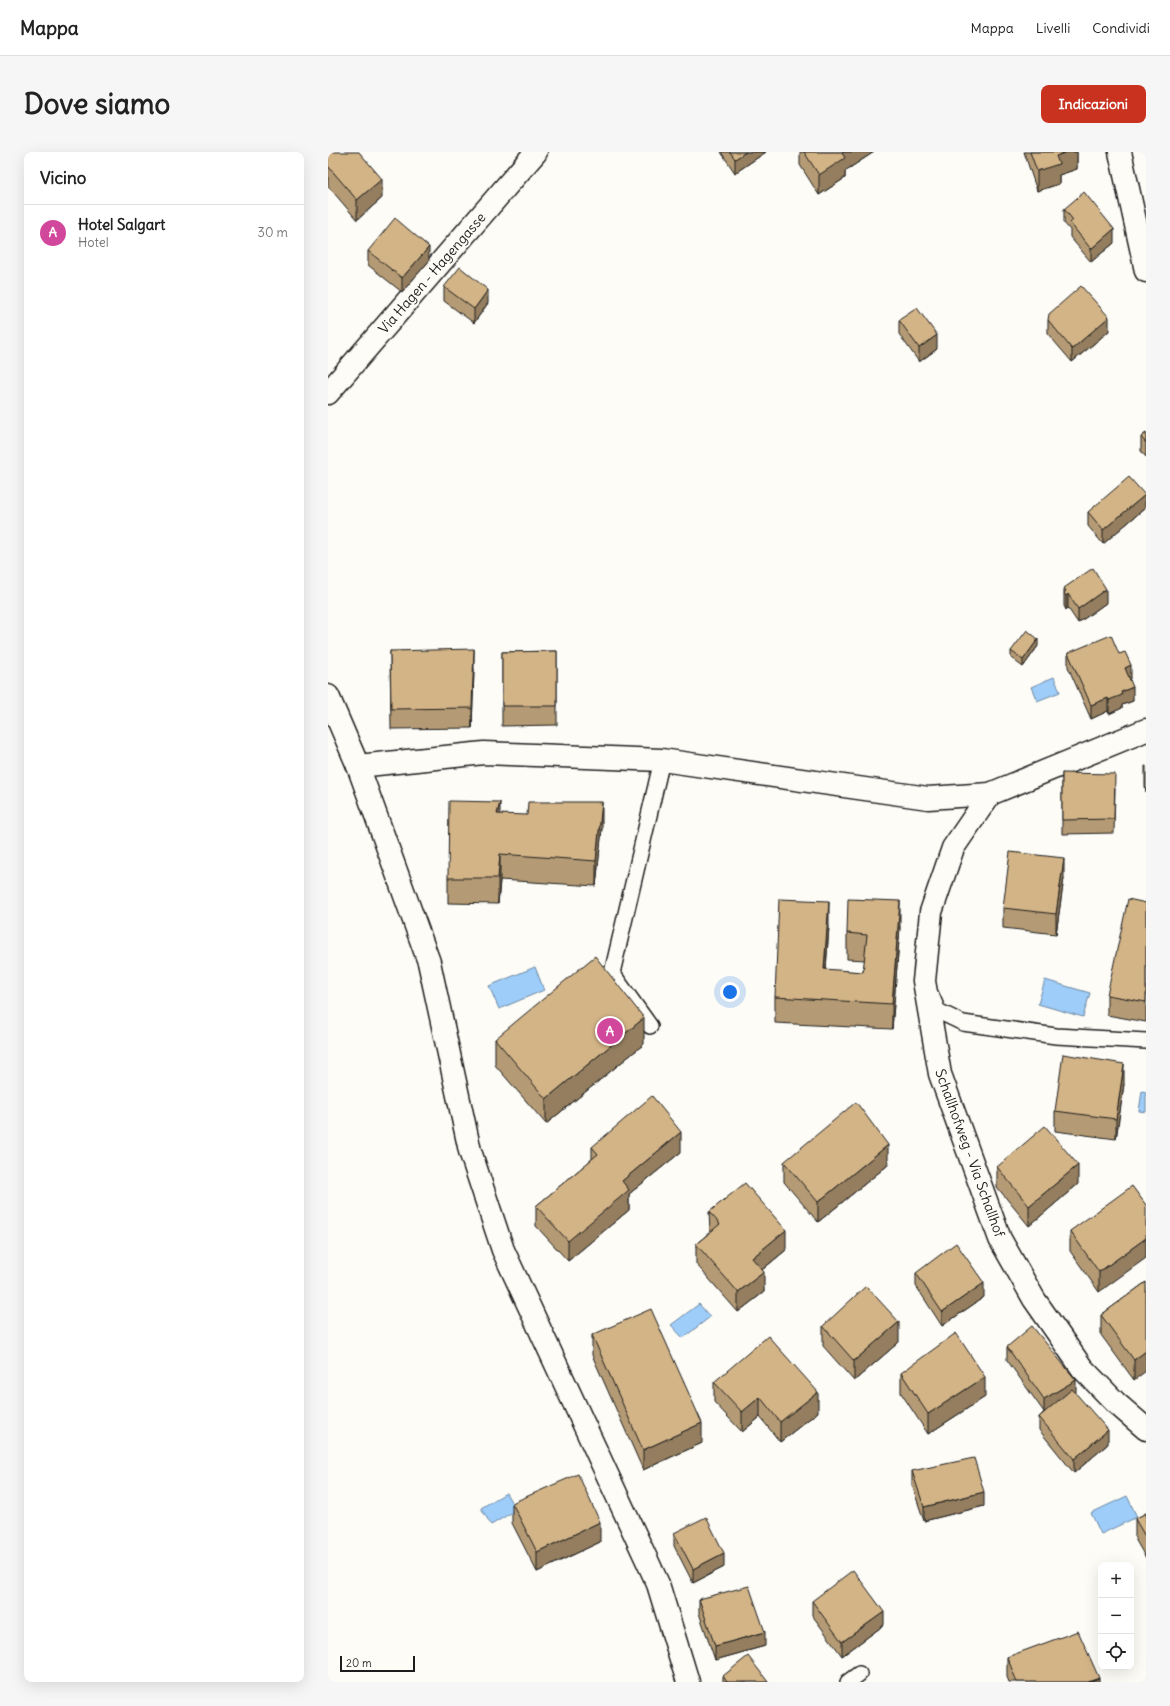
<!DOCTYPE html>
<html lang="it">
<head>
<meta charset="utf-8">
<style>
  body { margin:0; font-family:Delius,sans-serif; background:#f6f6f6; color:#222 }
  .controls { position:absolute; right:12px; bottom:12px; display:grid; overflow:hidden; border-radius:8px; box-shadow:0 4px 16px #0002 }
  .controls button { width:36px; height:36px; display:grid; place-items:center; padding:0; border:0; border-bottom:1px solid #e0e0e0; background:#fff; color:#222; font:20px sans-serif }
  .scale { position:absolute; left:12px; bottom:10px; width:75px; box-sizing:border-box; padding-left:4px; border:2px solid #1c1c1c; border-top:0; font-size:11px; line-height:14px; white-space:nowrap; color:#1c1c1c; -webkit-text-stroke:3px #fdfcf7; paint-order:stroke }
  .you { position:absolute; left:402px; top:840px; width:14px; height:14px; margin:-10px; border:3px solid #fff; border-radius:50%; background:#1a73e8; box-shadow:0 0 0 6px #1a73e833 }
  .badge { display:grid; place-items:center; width:26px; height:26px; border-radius:50%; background:#c8321e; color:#fff; font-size:13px; font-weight:700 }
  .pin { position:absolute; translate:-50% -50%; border:2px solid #fff; box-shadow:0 1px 4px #0006 }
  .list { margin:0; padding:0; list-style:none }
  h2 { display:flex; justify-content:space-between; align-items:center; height:52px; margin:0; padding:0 16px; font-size:17px }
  h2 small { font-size:13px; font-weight:400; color:#767676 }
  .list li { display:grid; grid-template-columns:26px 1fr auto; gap:12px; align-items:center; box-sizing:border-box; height:56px; padding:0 16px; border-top:1px solid #e0e0e0 }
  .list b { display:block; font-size:15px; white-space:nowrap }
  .list p { margin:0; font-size:13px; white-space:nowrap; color:#767676 }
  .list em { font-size:13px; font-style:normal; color:#767676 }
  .icon { flex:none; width:22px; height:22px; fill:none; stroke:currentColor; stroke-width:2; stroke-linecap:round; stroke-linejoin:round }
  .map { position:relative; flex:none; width:818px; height:1530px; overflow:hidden; border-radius:8px }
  header { display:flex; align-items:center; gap:24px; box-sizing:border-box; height:56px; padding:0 20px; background:#fff; border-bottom:1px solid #e0e0e0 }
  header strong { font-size:19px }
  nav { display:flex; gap:22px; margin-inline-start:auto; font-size:14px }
  .intro { display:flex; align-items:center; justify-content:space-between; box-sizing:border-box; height:96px; padding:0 24px }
  h1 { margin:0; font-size:28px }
  .button { padding:10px 18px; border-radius:8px; background:#c8321e; color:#fff; font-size:14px; font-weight:700 }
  main { display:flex; gap:24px; padding:0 24px }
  aside { flex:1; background:#fff; border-radius:8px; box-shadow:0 4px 16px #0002 }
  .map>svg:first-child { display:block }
  .water { fill:#9ecdfa; stroke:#6a86a1 }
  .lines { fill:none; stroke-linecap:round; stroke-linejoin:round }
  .service-casing { stroke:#1c1c1c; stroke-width:18 }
  .minor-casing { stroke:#1c1c1c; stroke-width:25 }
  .service { stroke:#fdfcf7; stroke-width:15 }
  .minor { stroke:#fdfcf7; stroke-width:22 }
  .wall { fill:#b59b74; stroke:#1c1c1c }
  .shaded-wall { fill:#947e5e; stroke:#1c1c1c }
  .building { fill:#d3b487; stroke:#1c1c1c }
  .labels { text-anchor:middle; stroke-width:4; stroke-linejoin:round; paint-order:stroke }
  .street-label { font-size:14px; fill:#1c1c1c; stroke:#fdfcf7 }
</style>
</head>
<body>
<header>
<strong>Mappa</strong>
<nav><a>Mappa</a><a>Livelli</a><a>Condividi</a></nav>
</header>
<div class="intro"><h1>Dove siamo</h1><a class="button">Indicazioni</a></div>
<main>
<aside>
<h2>Vicino<small></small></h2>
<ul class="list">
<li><span class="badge" style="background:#d1479c">A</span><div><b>Hotel Salgart</b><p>Hotel</p></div><em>30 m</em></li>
</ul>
</aside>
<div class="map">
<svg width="818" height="1530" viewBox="0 0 818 1530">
  <rect width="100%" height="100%" fill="#fdfcf7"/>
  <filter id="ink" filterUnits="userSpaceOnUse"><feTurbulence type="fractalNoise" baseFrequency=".025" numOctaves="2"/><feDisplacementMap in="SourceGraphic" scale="8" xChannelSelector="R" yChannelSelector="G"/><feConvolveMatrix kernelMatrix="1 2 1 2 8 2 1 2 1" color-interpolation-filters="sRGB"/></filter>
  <g filter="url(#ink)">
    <!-- water -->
    <g class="water">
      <path d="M726,525L732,540L709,549L703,535Z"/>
      <path d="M207,815L216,838L171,857L161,834Z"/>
      <path d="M717,828L762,841L755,865L710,852Z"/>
      <path d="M814,939L818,940V960L811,959Z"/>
      <path d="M371,1152L382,1165L355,1186L343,1173Z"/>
      <path d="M178,1341L188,1358L163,1373L153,1356Z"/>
      <path d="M799,1344L809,1365L773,1382L763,1361Z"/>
    </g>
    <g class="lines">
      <!-- service casing -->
      <g class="service-casing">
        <g id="service">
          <path d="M603,843L610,859L635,871L728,884L818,889"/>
          <path d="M322,874L284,821L334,608"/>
          <path d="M520,1530L531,1522"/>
        </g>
      </g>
      <!-- minor casing -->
      <g class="minor-casing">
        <g id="minor">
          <path d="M792,0L818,119"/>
          <path d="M0,241L208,0"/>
          <path d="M0,544L30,614L156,601L334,608L600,646L662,642L818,578"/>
          <path d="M30,614L101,810L142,999L175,1098L330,1432L360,1530"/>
          <path d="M662,642L625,696L603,760L596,829L612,922L672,1087L706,1147L754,1216L788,1251L818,1277"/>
        </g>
      </g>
      <!-- service -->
      <use href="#service" class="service"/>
      <!-- minor -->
      <use href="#minor" class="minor"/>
    </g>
    <!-- wall -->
    <g class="wall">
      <path d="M0,0L54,46L29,68L0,34Z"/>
      <path d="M393,0H438L407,21Z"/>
      <path d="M472,0H546L517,19V26L491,43L472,13Z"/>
      <path d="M696,0H749V17L731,23V32L709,39Z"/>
      <path d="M736,57L786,91L763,110L742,85V78L736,71Z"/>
      <path d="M40,99L101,109L74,140L40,113Z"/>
      <path d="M116,135L160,151L146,171L116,149Z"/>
      <path d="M571,168L609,197L591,210L571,182Z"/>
      <path d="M720,168L781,179L744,210L720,182Z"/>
      <path d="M818,281V305L813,299V285Z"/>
      <path d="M817,356L775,392L760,374V360Z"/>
      <path d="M736,436L778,451L750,471L740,456L738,458L736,454Z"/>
      <path d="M710,494L695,515L683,506V499Z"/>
      <path d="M62,499L146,517L144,576L63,577Z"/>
      <path d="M229,499V573L174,574V500Z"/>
      <path d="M740,501L791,502L803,527H802L805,549L794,553V556L781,562L780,559L763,567L740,515Z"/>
      <path d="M817,614H818V640L817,634Z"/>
      <path d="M734,621L787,636L786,681L734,682Z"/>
      <path d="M172,662L274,676L268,734L172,728L170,752L120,751V726Z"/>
      <path d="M736,726L728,782L675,776V756Z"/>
      <path d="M818,751V870L779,863V843Z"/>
      <path d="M501,774L498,818L535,820L537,808L519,807V781L572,775L564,877L447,871V845Z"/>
      <path d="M167,887L316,892L218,972L167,913Z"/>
      <path d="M796,932L788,987L727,979V959Z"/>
      <path d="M264,995L353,1000L301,1042V1058L240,1109L208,1074V1054L264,1007Z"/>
      <path d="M456,1010L560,1013L490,1070L456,1030Z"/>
      <path d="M669,1015L750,1032L701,1074L669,1035Z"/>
      <path d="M818,1053L771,1140L742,1099V1079Z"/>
      <path d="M381,1060L458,1098L434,1118L436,1140L410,1160L368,1112V1092L382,1080Z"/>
      <path d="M588,1121L656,1145L614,1174L588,1134Z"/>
      <path d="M818,1130L806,1228L773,1183V1163Z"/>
      <path d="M495,1174L571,1190L526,1229L495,1194Z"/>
      <path d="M264,1183L374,1291L315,1318L264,1203Z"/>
      <path d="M679,1195L748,1242L780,1292L746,1321L711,1278V1265L716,1260L679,1208Z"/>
      <path d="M573,1221L657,1245L600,1282L573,1241Z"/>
      <path d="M386,1230L490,1260L452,1290L432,1265L414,1280L386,1250Z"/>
      <path d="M584,1319L656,1354L596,1369L584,1333Z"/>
      <path d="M184,1351L272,1390L209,1420L184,1371Z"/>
      <path d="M818,1361V1406L807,1387V1367Z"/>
      <path d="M346,1381L396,1415L365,1431L346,1394Z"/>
      <path d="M371,1447L437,1494L387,1508L371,1461Z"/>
      <path d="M484,1449L556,1473L514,1504L484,1463Z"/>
      <path d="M679,1505L771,1530H681L679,1525Z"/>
      <path d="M395,1524L440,1530H395Z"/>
    </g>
    <!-- shaded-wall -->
    <g class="shaded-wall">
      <path d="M418,0H438L407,21V7Z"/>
      <path d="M516,0H546L517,19V26L491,43V23Z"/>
      <path d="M739,0H749V17L731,23V32L709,39V19L728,4Z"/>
      <path d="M54,27V46L29,68V48Z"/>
      <path d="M786,77V91L763,110V97Z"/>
      <path d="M101,95V109L74,140V126Z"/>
      <path d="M160,138V151L146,171V157Z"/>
      <path d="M781,165V179L744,210V197Z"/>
      <path d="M609,183V197L591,210V196Z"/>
      <path d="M817,343V356L775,392V378Z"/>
      <path d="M778,437V451L750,471V457Z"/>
      <path d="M740,442V456L738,458V444Z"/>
      <path d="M710,487V494L695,515V508Z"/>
      <path d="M146,497V517L144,576V556Z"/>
      <path d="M803,513V527L797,529V516Z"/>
      <path d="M805,535V549L794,553V556L781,562V548L793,540Z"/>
      <path d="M780,546V559L763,567V553Z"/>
      <path d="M172,650V675L169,662Z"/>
      <path d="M274,650V676L268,734V709Z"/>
      <path d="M172,702V728L170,752V726Z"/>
      <path d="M736,706V726L728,782V762Z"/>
      <path d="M501,749V774L496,843V817Z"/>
      <path d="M572,749V775L564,877V852Z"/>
      <path d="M316,866V892L218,972V947Z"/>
      <path d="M796,912V932L788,987V967Z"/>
      <path d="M353,980V1000L301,1042V1058L240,1109V1089L294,1029Z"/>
      <path d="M560,993V1013L490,1070V1050Z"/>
      <path d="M750,1013V1032L701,1074V1054Z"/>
      <path d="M458,1078V1098L424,1126V1106Z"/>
      <path d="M818,1086V1106L771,1140V1120Z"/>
      <path d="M436,1120V1140L410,1160V1140Z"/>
      <path d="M656,1131V1145L614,1174V1160Z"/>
      <path d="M571,1170V1190L526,1229V1209Z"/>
      <path d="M818,1199V1219L806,1228V1208Z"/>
      <path d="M657,1225V1245L600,1282V1262Z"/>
      <path d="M748,1228V1242L716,1261V1247Z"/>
      <path d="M490,1240V1260L452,1290V1270Z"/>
      <path d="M432,1245V1265L414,1280V1260Z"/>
      <path d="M374,1271V1291L315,1318V1298Z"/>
      <path d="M780,1278V1292L746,1321V1307Z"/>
      <path d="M656,1340V1354L596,1369V1355Z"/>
      <path d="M272,1370V1390L209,1420V1400Z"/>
      <path d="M396,1401V1415L365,1431V1417Z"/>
      <path d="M556,1460V1473L514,1504V1490Z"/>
      <path d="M437,1480V1494L387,1508V1494Z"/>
      <path d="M771,1526V1530H760Z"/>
    </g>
    <!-- building -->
    <g class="building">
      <path d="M0,0H31L54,27L29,48L0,14Z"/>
      <path d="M402,0H418L407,7Z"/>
      <path d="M476,0H516L514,1L517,6L491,23Z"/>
      <path d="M702,0H739L728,4L731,12L709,19Z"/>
      <path d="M756,40L786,77L763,97L742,71L745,68L736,57Z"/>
      <path d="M67,66L101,95L74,126L40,99Z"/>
      <path d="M132,115L160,138L146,157L116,135Z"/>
      <path d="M753,134L781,165L744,197L720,168L721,162Z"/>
      <path d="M589,156L609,183L591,196L571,168Z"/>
      <path d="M818,281V291L813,285Z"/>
      <path d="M801,325L817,343L775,378L760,360Z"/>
      <path d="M765,416L778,437L750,457L740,442L738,444L736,441L738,439L736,436Z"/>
      <path d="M699,478L710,487L695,508L683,499Z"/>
      <path d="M783,483L791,502L797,500L803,513L797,516L805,535L793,540L794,543L781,548L780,546L763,553L740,501Z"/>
      <path d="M146,497L144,556L63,557L62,499Z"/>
      <path d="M229,499V554H174V500Z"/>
      <path d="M734,621L787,622L786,667L734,668Z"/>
      <path d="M121,649L172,650L169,662L199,663L200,650H274L268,709L172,702L170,726H120Z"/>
      <path d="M682,700L736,706L728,762L675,756Z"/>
      <path d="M451,747L501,749L496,817L535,820L539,783L519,781L520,747L572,749L564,852L447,845Z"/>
      <path d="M800,747L818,751V850L779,843Z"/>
      <path d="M267,804L316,866L218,947L167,887Z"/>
      <path d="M735,902L796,912L788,967L727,959Z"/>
      <path d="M324,944L353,980L294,1029L301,1038L240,1089L208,1054L270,1002L264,995Z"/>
      <path d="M528,950L560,993L490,1050L456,1010Z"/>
      <path d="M717,974L750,1013L701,1054L669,1015Z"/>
      <path d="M417,1031L458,1078L424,1106L436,1120L410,1140L368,1092L392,1072L381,1060Z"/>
      <path d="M804,1034L818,1053V1086L771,1120L742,1079Z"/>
      <path d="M628,1091L656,1131L614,1160L588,1121Z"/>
      <path d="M818,1130V1199L806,1208L773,1163Z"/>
      <path d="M538,1134L571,1170L526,1209L495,1174Z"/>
      <path d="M323,1157L374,1271L315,1298L264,1183Z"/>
      <path d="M704,1174L748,1228L716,1247L679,1195Z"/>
      <path d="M628,1181L657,1225L600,1262L573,1221Z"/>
      <path d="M440,1184L490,1240L452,1270L432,1245L414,1260L386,1230Z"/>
      <path d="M744,1237L780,1278L746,1307L711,1265Z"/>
      <path d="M646,1306L656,1340L596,1355L584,1319Z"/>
      <path d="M250,1322L272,1370L209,1400L184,1351Z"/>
      <path d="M818,1361V1386L807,1367Z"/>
      <path d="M378,1365L396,1401L365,1417L346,1381Z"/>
      <path d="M525,1418L556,1460L514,1490L484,1449Z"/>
      <path d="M421,1434L437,1480L387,1494L371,1447Z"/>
      <path d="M750,1479L771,1526L760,1530H689L679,1505Z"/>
      <path d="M420,1504L440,1530H399L395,1524Z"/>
    </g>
  </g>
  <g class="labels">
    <!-- street labels -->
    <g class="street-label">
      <text transform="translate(104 121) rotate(-49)" y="5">Via Hagen - Hagengasse</text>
      <text transform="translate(642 1001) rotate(70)" y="5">Schallhofweg - Via Schallhof</text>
    </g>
  </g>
</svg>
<div class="controls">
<button>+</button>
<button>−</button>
<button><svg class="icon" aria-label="locate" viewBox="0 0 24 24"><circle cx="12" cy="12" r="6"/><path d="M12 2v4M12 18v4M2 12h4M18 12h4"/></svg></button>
</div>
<div class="scale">20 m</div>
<div class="you"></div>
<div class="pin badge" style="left:282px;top:879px;background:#d1479c">A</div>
</div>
</main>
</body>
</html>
